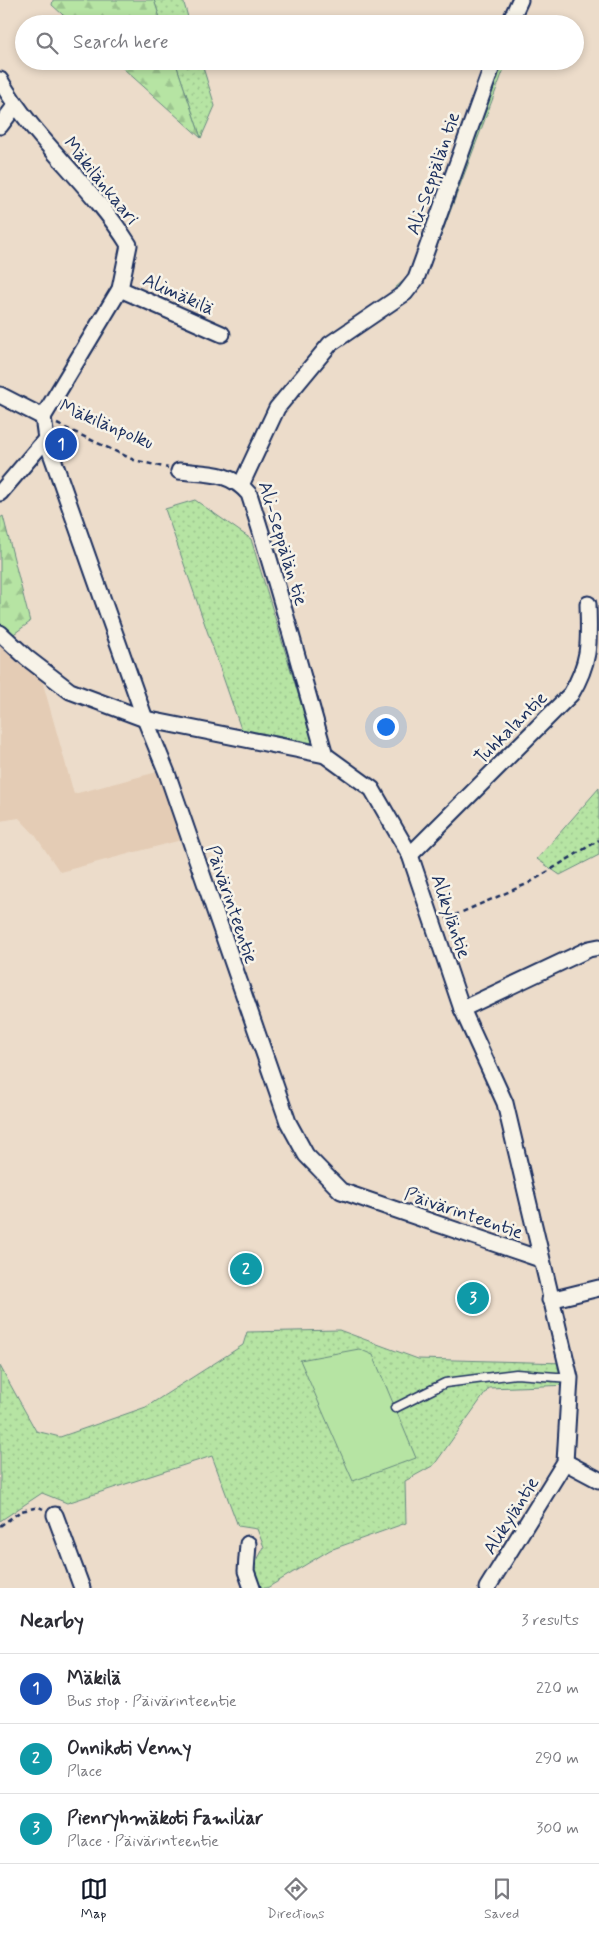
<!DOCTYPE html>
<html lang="en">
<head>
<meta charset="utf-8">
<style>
  body { margin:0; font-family:Mynerve,sans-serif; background:#f7f7f7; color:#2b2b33 }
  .you { position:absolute; left:385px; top:726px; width:18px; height:18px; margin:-12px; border:4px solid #fff; border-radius:50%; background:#1a73e8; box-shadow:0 0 0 8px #1a73e833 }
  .badge { display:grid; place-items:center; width:32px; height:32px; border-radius:50%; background:#111827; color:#fff; font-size:16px; font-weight:700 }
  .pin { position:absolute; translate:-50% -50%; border:2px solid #fff; box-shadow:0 1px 5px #0006 }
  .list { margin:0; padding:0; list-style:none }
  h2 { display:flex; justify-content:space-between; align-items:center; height:65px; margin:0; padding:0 20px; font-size:21px }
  h2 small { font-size:16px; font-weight:400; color:#7c7c81 }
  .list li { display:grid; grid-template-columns:32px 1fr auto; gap:15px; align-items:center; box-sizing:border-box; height:70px; padding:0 20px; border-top:1px solid #e1e1e2 }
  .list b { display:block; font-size:19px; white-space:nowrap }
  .list p { margin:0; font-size:16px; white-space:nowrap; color:#7c7c81 }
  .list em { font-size:16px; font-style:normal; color:#7c7c81 }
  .icon { flex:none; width:28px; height:28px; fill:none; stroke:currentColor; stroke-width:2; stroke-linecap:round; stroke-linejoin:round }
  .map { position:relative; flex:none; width:599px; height:1588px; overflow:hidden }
  .search { position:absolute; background:#fff; box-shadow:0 2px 8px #0003; left:15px; right:15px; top:15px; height:55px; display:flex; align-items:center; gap:12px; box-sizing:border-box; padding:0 18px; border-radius:28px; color:#7c7c81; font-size:19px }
  .sheet { height:275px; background:#fff }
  nav { display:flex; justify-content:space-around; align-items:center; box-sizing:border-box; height:70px; border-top:1px solid #e1e1e2; background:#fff; font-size:14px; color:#7c7c81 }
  nav a { display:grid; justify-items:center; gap:2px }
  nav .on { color:#111827 }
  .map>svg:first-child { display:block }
  .built { fill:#e4ccb5 }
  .grass { fill:url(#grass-dots); stroke:#688a80 }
  .forest { fill:url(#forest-firs); stroke:#688a80 }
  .garden { fill:#b6e4a3; stroke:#688a80 }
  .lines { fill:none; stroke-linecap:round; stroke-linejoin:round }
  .lane-casing { stroke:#1b2f5e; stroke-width:11 }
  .street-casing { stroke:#1b2f5e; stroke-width:19 }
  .path { stroke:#1b2f5e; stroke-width:2.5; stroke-dasharray:5 4; stroke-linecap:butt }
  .lane { stroke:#f7f3e8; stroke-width:8 }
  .street { stroke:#f7f3e8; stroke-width:15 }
  .labels { text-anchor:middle; stroke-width:5; stroke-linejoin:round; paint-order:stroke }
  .street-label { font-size:19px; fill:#1b2f5e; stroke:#f7f3e8 }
</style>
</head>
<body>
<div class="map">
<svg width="599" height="1588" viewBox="0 0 599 1588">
  <defs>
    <pattern id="grass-dots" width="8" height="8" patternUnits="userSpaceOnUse" patternTransform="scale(1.25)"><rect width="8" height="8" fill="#b6e4a3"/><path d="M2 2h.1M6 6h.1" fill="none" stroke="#9cc48f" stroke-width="1.8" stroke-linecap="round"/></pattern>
    <pattern id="forest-firs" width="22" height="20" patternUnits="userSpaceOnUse" patternTransform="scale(1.25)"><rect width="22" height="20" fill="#b6e4a3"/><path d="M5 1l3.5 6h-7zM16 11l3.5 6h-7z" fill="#9cc48f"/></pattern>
  </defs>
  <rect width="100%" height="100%" fill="#ecdcca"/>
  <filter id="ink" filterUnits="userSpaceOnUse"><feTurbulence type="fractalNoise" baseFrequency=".02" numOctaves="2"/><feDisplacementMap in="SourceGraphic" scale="10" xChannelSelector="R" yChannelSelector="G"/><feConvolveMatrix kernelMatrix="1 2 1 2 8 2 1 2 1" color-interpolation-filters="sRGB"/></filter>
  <g filter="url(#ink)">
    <!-- built -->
    <path class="built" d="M0,642L42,680L74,794L161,771L185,839L60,872L35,835L19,818L0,821Z"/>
    <!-- grass -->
    <g class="grass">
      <path d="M154,0H183L190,24H162Z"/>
      <path d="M175,61H201L215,106L201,138Z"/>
      <path d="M490,61H507L425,278L411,300L394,289L413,272Z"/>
      <path d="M195,500L251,539L313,743L241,729L165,509Z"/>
      <path d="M599,788V855L560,875L537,859Z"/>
      <path d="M339,1330L418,1359L566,1363L571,1385L489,1388L434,1465L405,1481L406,1523L330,1550L267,1588H258L251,1572L264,1547L257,1529L238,1526L212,1456L67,1503L42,1493L0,1521V1366L36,1431L60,1437L146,1407L243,1345L247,1332Z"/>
    </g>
    <!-- forest -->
    <g class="forest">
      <path d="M53,0H154L162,24H73L52,5Z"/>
      <path d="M115,61H175L201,138Z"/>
      <path d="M3,516L30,622L7,639L0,632V518Z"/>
    </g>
    <!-- garden -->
    <path class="garden" d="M359,1349L373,1355L416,1458L353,1481L300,1360Z"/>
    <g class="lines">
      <!-- lane casing -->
      <g class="lane-casing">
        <path id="lane" d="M395,1408L445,1383L516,1374L570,1378"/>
      </g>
      <!-- street casing -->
      <g class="street-casing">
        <g id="street">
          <path d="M509,24L520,0"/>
          <path d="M0,80C35,141 92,185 129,245L120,289L43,417"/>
          <path d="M0,126L15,106"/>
          <path d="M120,289L222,334"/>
          <path d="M0,395L43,417"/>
          <path d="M43,417L46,439L145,719L167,773L288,1122L306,1155L341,1191L540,1259"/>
          <path d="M179,471C207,474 230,471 249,494C277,580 300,668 325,755"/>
          <path d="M241,485L277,408L330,344L405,293L416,279L494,61"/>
          <path d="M0,493L46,439"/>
          <path d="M0,633L27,658L70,691L145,719L325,755L372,789L410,855L462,1009L505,1103L570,1378L565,1462L487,1588"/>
          <path d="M410,855L571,694C591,660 589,642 588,604"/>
          <path d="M462,1009L589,949L599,947"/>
          <path d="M550,1300L599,1288"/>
          <path d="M565,1462L599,1480"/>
          <path d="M55,1515L82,1588"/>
          <path d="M248,1544L246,1571L252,1588"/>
        </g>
      </g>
      <!-- path -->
      <g class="path">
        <path d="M57,424L134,460L168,468"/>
        <path d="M446,919L529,883L599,840"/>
        <path d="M0,1526L21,1511L39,1507L43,1509"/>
      </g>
      <!-- lane -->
      <use href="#lane" class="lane"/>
      <!-- street -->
      <use href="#street" class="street"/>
    </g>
  </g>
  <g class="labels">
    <!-- street labels -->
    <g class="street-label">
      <text transform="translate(432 173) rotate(-71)" y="7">Ali-Seppälän tie</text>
      <text transform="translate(102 180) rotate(51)" y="7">Mäkilänkaari</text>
      <text transform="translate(179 293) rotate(24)" y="7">Alimäkilä</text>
      <text transform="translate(107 423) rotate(23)" y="7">Mäkilänpolku</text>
      <text transform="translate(284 543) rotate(73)" y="7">Ali-Seppälän tie</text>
      <text transform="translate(510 727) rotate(-45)" y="7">Tuhkalantie</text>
      <text transform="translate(233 904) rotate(71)" y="7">Päivärinteentie</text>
      <text transform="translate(452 916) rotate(71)" y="7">Alikyläntie</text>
      <text transform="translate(464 1212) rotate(19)" y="7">Päivärinteentie</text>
      <text transform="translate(510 1515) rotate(-58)" y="7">Alikyläntie</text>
    </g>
  </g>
</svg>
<div class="you"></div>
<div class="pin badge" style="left:61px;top:444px;background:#1a4fb4">1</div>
<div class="pin badge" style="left:246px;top:1269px;background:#0f9aa8">2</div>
<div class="pin badge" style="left:473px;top:1298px;background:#0f9aa8">3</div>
<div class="search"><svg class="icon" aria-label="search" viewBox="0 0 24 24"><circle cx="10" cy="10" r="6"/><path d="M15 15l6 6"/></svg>Search here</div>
</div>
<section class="sheet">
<h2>Nearby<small>3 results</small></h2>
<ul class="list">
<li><span class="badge" style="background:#1a4fb4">1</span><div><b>Mäkilä</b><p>Bus stop · Päivärinteentie</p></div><em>220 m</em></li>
<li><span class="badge" style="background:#0f9aa8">2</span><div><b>Onnikoti Venny</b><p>Place</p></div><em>290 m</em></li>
<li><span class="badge" style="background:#0f9aa8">3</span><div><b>Pienryhmäkoti Familiar</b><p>Place · Päivärinteentie</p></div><em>300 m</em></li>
</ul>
</section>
<nav>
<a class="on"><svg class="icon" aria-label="map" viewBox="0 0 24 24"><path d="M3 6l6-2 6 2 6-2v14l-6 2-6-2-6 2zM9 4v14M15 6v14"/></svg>Map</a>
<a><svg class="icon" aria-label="directions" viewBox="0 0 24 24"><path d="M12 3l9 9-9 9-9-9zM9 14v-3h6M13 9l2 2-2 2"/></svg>Directions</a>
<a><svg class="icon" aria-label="saved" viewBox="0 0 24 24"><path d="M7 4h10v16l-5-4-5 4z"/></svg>Saved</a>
</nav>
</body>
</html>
